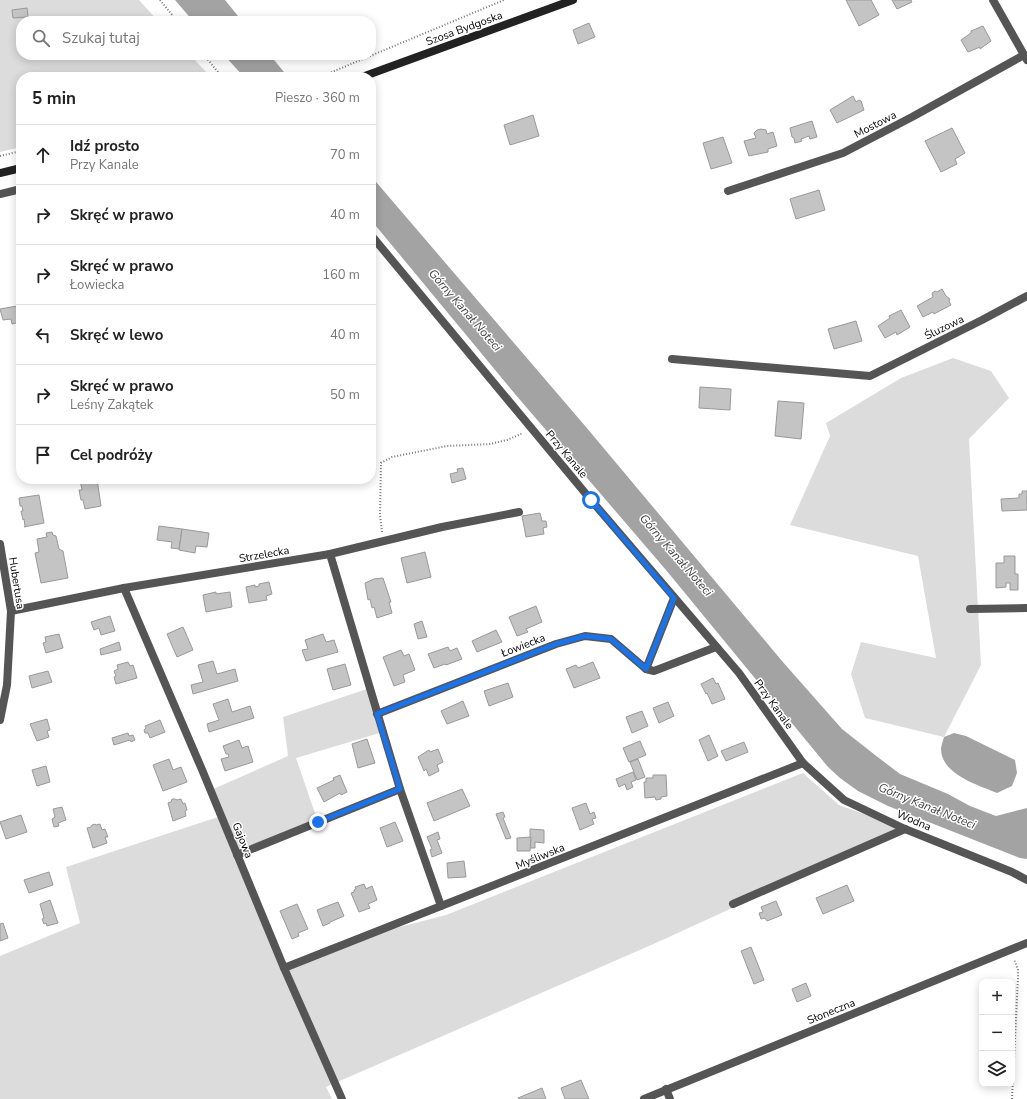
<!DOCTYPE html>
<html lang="pl">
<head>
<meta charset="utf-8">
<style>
  body { margin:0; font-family:"Nunito Sans",sans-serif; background:#f6f6f6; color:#222 }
  .controls { position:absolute; right:12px; bottom:12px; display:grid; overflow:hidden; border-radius:8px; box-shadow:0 2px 10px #0003 }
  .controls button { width:36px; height:36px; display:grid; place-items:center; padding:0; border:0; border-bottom:1px solid #e0e0e0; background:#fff; color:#222; font:20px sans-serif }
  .stop { position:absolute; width:12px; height:12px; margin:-9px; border:3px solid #1a73e8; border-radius:50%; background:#fff }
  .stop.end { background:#1a73e8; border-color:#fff; box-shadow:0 1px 4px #0008 }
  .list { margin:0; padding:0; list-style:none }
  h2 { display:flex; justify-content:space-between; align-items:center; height:52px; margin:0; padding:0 16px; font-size:17px }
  h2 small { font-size:13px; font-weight:400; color:#767676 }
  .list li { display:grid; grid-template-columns:26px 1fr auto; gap:12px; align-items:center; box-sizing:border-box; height:60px; padding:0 16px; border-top:1px solid #e0e0e0 }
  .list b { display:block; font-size:15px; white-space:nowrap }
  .list p { margin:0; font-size:13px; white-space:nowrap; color:#767676 }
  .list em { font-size:13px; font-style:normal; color:#767676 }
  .icon { flex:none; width:22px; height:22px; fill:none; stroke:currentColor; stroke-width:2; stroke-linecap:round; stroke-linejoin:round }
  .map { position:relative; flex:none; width:1027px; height:1099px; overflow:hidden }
  .search { position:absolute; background:#fff; box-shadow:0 2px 10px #0003; left:16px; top:16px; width:360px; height:44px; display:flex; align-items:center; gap:10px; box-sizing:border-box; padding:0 14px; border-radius:16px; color:#767676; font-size:15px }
  .panel { position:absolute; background:#fff; box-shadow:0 2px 10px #0003; left:16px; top:72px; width:360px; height:412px; border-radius:16px }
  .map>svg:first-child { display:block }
  .green { fill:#dcdcdc }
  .water { fill:#a3a3a3 }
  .building { fill:#c4c4c4; stroke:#999 }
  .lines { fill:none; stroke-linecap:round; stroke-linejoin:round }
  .path { stroke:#777; stroke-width:2; stroke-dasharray:1 2; stroke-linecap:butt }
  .street { stroke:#555; stroke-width:8 }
  .secondary { stroke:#222; stroke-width:8 }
  .route { stroke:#1a73e8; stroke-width:5 }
  .labels { text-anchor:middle; stroke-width:3; stroke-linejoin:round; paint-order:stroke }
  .street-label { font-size:11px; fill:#000; stroke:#fff }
  .water-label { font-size:12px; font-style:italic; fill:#444; stroke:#fff }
</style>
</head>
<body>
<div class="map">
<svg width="1027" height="1099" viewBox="0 0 1027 1099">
  <rect width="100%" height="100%" fill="#fff"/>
  <!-- green -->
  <g class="green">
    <path d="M0,0H139L158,21H21V55H190L211,77H21V147L0,152Z"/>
    <path d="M953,358L991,371L1009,398L969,439L981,665L944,737L865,718L851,674L861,642L936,658L918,556L790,525L830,436L826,423L901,378Z"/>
    <path d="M367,689L383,732L296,758L318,822L238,855L282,973L369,935L446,915L803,773L839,805L905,829L658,942L326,1087L332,1099H0V956L80,923L66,867L221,816L211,790L288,756L283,717Z"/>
  </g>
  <!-- water -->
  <g class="water">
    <path d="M175,0H225L242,21H193Z"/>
    <path d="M224,55H270L288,77H244Z"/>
    <path d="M371,176L586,427L782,661L842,729L875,755L900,774L948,794L970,806L996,816L1027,808V859L1020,858L888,806L858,791L840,778L828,767L666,570L515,394L371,220Z"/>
    <path d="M954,733L966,736L1015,760L1017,773L1012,786L997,793C978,785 941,774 941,749C941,746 943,741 944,737Z"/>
  </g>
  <!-- building -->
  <g class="building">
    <path d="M846,0H871L879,15L859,26Z"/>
    <path d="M892,0H911L912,2L897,9Z"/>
    <path d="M27,8L28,17L13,18L12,10Z"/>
    <path d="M589,23L595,37L578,44L573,30Z"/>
    <path d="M983,26L991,41L980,49V47L968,52L961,40L971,33V31Z"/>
    <path d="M853,96L856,102L859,100L861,101L864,110L837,123L830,110Z"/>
    <path d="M533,115L539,136L510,145L504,125Z"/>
    <path d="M812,121L817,137L810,139L809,136L801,139L802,141L795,143L794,138L792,137L790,128Z"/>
    <path d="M952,128L965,153L955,159L957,164L941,172L925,141Z"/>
    <path d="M761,129L766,130L767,134L773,132L777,146L768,149V152L749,156L744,141L756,138L754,133L757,130Z"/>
    <path d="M723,137L732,163L711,169L703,143Z"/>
    <path d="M819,190L825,210L796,219L790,199Z"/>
    <path d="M942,289L946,296L950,299L949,301L951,305L934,314L933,312L923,317L917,306L933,297L932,293L935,291L937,292Z"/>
    <path d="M17,306L18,310L21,309V325L20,322L12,324L11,319L3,320L0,309Z"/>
    <path d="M901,310L910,327L897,335L896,332L885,338L878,326L890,318L889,316Z"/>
    <path d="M856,321L862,341L834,349L828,329Z"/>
    <path d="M700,387L731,389L730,410L699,408Z"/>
    <path d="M778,401L804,403L801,439L775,436Z"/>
    <path d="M463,468L466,479L452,483L450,474L458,472L457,469Z"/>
    <path d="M88,479H97L101,506L85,509L83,500H81L79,490H82L80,480Z"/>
    <path d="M1022,491H1027V510L1002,511L1001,499L1019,498V494H1022Z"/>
    <path d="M39,495L44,523L24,527L25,526L24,519L23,520L21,511H23L22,506H20L19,498Z"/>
    <path d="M540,513L542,521H546L547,527L543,528L544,534L526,537L522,516Z"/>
    <path d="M159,526L182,529L179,549L171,548L172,542L157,540Z"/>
    <path d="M182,529L209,533L207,547L196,546L195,553L179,550Z"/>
    <path d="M52,532L53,535L56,536L59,549L63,551L68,578L41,583L35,553L39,552L37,539L47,537L46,533Z"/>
    <path d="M425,552L431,577L407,583L401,558Z"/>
    <path d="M1004,556H1015V574H1018V590H1010V583H1006V587L996,588V563H1004Z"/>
    <path d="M383,578L391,602H389L392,613L377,618L374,607L372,608L370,599L368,600L365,583L374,579Z"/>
    <path d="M269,582L272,594L266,596L267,600L249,603L246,587L255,585V587L259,586V584Z"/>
    <path d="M216,592V594L230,592L232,607L206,612L203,595Z"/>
    <path d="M536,606L542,622L526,629L528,632L517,636L509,617Z"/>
    <path d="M110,616L115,631L101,635L99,628L94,630L91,622Z"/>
    <path d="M422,621L427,637L418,639L414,624Z"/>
    <path d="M183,627L193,650L177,657L167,634Z"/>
    <path d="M496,630L502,642L477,652L472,641Z"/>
    <path d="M59,634L63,648L46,653L43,643L46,642L45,637Z"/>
    <path d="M323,634L326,642L334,640L338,652L306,661L302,650L308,649L305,640Z"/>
    <path d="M119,642L121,650L101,655L100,649Z"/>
    <path d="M448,647L450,651L457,648L462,659L446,665L445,664L434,668L428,654Z"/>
    <path d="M401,650L404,656L409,654L415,670L403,675L405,682L394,686L383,657Z"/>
    <path d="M213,661L217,674L235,669L238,681L193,694L191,685L203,682L198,665Z"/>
    <path d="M128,662L130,666L133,665L137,678L116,684L114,677L116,676L114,671L118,669L117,665Z"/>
    <path d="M593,662L600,678L574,688L566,669L576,665L578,668Z"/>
    <path d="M345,664L351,685L333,690L327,669Z"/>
    <path d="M48,671L52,682L32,688L29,676Z"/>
    <path d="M713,678L716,684L718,683L725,699L712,704L707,693L706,694L701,684Z"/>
    <path d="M508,683L513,697L489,706L484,691Z"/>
    <path d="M228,699L232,712L250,706L254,718L209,732L207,724L219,720L213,704Z"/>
    <path d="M463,701L469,716L447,724L441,711Z"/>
    <path d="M668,702L674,716L659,723L653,708Z"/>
    <path d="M642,711L648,726L632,733L626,717Z"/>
    <path d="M47,719L50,730L47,731L49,737L37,741L30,724Z"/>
    <path d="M160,720L165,732L150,738L148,733H145L144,730L146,728L145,726Z"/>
    <path d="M128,733L129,736L133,735L135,740L131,742L130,740L114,745L112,738Z"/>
    <path d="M709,735L718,756L708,761L699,740Z"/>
    <path d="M367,739L375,763L358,768L352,744Z"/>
    <path d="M239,740L242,748L248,746L253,762L225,771L221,759L229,757L228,754H226L223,746Z"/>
    <path d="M640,741L646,755L629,762L623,748Z"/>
    <path d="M744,742L748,752L726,761L721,751Z"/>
    <path d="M438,749L443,762L437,765L439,771L429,776L426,769L424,771L418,757L429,750L430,752Z"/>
    <path d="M169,759L173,770L181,767L187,782L163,791L153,765Z"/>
    <path d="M638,759L645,777L637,780L630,762Z"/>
    <path d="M46,766L50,782L37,786L32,770Z"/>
    <path d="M633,772L636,780L631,782L633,787L627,790L625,784L619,787L616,779Z"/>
    <path d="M340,775L347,792L341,795L340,793L324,802L317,788L334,780L333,778Z"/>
    <path d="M653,775H666L667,796L661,797V799L656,800L655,797L645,798L644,782H646V778H653Z"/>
    <path d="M462,789L470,806L434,821L427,803Z"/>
    <path d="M172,799H175L177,800L181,799L183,804L185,803L187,810L185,811L186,816L173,821L168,803L171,802Z"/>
    <path d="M586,803L590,814L594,812L596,818L592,819L594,824L580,830L572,808Z"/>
    <path d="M62,807L66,820L58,823L59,826L54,827L52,819L55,817L53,809Z"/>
    <path d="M503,812L505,817L503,818L511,838L506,839L496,814Z"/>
    <path d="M21,815L27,832L6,839L0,822Z"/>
    <path d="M395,822L403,841L387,847L380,828Z"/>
    <path d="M95,824L96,825L100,824L102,830L105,829L108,837H105L107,843L93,848L87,828L91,827L92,825Z"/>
    <path d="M530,829L544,830V843L535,842V848H530Z"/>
    <path d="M438,832L440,839L437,840L442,853L432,857L430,850L432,849L427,837Z"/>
    <path d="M531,837L530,851H517V838Z"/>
    <path d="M464,861L466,877L448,878L447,863Z"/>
    <path d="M49,872L53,885L29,893L24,880Z"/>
    <path d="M364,884L366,889L372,886L377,900L368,904L370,908L359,912L351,893L354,892V890L356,889L355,887Z"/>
    <path d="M847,885L854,901L823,914L816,898Z"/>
    <path d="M50,900L58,923L47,926L46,923L44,924L42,919L44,918L40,904Z"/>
    <path d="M776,901L782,915L767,921L765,918L761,919L759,913L763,912L761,907Z"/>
    <path d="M338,902L344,916L330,922V923L323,926L317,910Z"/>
    <path d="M297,904L308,929L298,933L299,936L292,939L280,911Z"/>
    <path d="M3,923L8,938L0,941V924Z"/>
    <path d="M751,947L764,980L754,984L741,951Z"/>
    <path d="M806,983L811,996L797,1002L792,989Z"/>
    <path d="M581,1080L589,1099H565L561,1088Z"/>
    <path d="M542,1088L546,1099H519L518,1098Z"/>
  </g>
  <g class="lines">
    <!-- path -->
    <g class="path">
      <path d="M160,0L177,21"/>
      <path d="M204,55L222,77"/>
      <path d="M320,77L504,0"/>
      <path d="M0,156L21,151"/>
      <path d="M382,532L380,515L381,463L392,457L447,446L490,444L507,440L523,433"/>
      <path d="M1012,1099L1018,978V970L1014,959"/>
    </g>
    <!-- street -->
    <g class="street">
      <path d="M993,0L1027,60"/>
      <path d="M728,191L843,153L912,117L1024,55"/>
      <path d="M0,194L21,189"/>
      <path d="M371,235L591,500L739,673L803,763L844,800L905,829L1012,872L1027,880"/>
      <path d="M672,359L870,376L982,320L1027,296"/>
      <path d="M0,544L11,611L7,685L0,720"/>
      <path d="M330,554L400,789L441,906"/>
      <path d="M124,588L203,772L284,968L342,1099"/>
      <path d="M970,609L1027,608"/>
      <path d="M11,611L124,588L330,554L442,527L519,512"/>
      <path d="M646,669L674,598"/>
      <path d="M377,714L556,644L585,636L611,639L646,669L654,671L716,647"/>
      <path d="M237,855L400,789"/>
      <path d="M733,904L905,829"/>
      <path d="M284,968L803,763"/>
      <path d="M666,1089L670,1099"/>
      <path d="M644,1099L1027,943"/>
    </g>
    <!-- secondary -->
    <g class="secondary">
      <path d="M362,77L573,0"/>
      <path d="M0,173L21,168"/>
    </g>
  </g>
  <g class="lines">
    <!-- route -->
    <path class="route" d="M318,822L400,789L377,714L556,644L585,636L611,639L646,669L674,598L591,500"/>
  </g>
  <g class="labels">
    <!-- street labels -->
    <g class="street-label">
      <text transform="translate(464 28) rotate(-20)" y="4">Szosa Bydgoska</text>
      <text transform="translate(875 124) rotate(-27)" y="4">Mostowa</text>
      <text transform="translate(944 327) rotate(-26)" y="4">Śluzowa</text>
      <text transform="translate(567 454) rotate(50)" y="4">Przy Kanale</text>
      <text transform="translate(264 554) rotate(-10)" y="4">Strzelecka</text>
      <text transform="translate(17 583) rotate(81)" y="4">Hubertusa</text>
      <text transform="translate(523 645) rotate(-21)" y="4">Łowiecka</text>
      <text transform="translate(774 704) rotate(54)" y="4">Przy Kanale</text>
      <text transform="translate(914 820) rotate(23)" y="4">Wodna</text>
      <text transform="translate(243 840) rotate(68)" y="4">Gajowa</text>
      <text transform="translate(540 856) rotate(-22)" y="4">Myśliwska</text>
      <text transform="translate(831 1011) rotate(-22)" y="4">Słoneczna</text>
    </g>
    <!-- water labels -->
    <g class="water-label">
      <text transform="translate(465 310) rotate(49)" y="4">Górny Kanał Noteci</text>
      <text transform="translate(676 555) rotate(49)" y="4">Górny Kanał Noteci</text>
      <text transform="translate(927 806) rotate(22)" y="4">Górny Kanał Noteci</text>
    </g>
  </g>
</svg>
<div class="controls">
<button>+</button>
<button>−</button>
<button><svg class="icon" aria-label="layers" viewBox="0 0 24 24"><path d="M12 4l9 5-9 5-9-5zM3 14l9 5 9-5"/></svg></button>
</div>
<div class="stop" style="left:591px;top:500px"></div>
<div class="stop end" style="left:318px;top:822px"></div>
<div class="search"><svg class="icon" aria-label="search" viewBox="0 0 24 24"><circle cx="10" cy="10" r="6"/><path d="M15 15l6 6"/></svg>Szukaj tutaj</div>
<section class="panel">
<h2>5 min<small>Pieszo · 360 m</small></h2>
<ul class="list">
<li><svg class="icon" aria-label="ahead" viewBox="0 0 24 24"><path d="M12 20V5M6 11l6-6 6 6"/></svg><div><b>Idź prosto</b><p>Przy Kanale</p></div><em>70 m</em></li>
<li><svg class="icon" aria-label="right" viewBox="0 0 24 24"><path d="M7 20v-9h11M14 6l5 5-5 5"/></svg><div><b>Skręć w prawo</b></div><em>40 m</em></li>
<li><svg class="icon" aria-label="right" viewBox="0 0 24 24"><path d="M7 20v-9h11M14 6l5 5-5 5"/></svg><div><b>Skręć w prawo</b><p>Łowiecka</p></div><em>160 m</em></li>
<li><svg class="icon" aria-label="left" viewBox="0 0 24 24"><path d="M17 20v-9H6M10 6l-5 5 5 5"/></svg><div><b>Skręć w lewo</b></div><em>40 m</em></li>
<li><svg class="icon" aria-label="right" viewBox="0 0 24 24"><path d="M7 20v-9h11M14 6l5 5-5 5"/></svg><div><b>Skręć w prawo</b><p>Leśny Zakątek</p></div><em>50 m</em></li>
<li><svg class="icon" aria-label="arrive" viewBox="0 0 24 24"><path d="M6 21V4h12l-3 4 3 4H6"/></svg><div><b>Cel podróży</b></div></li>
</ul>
</section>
</div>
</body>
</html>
